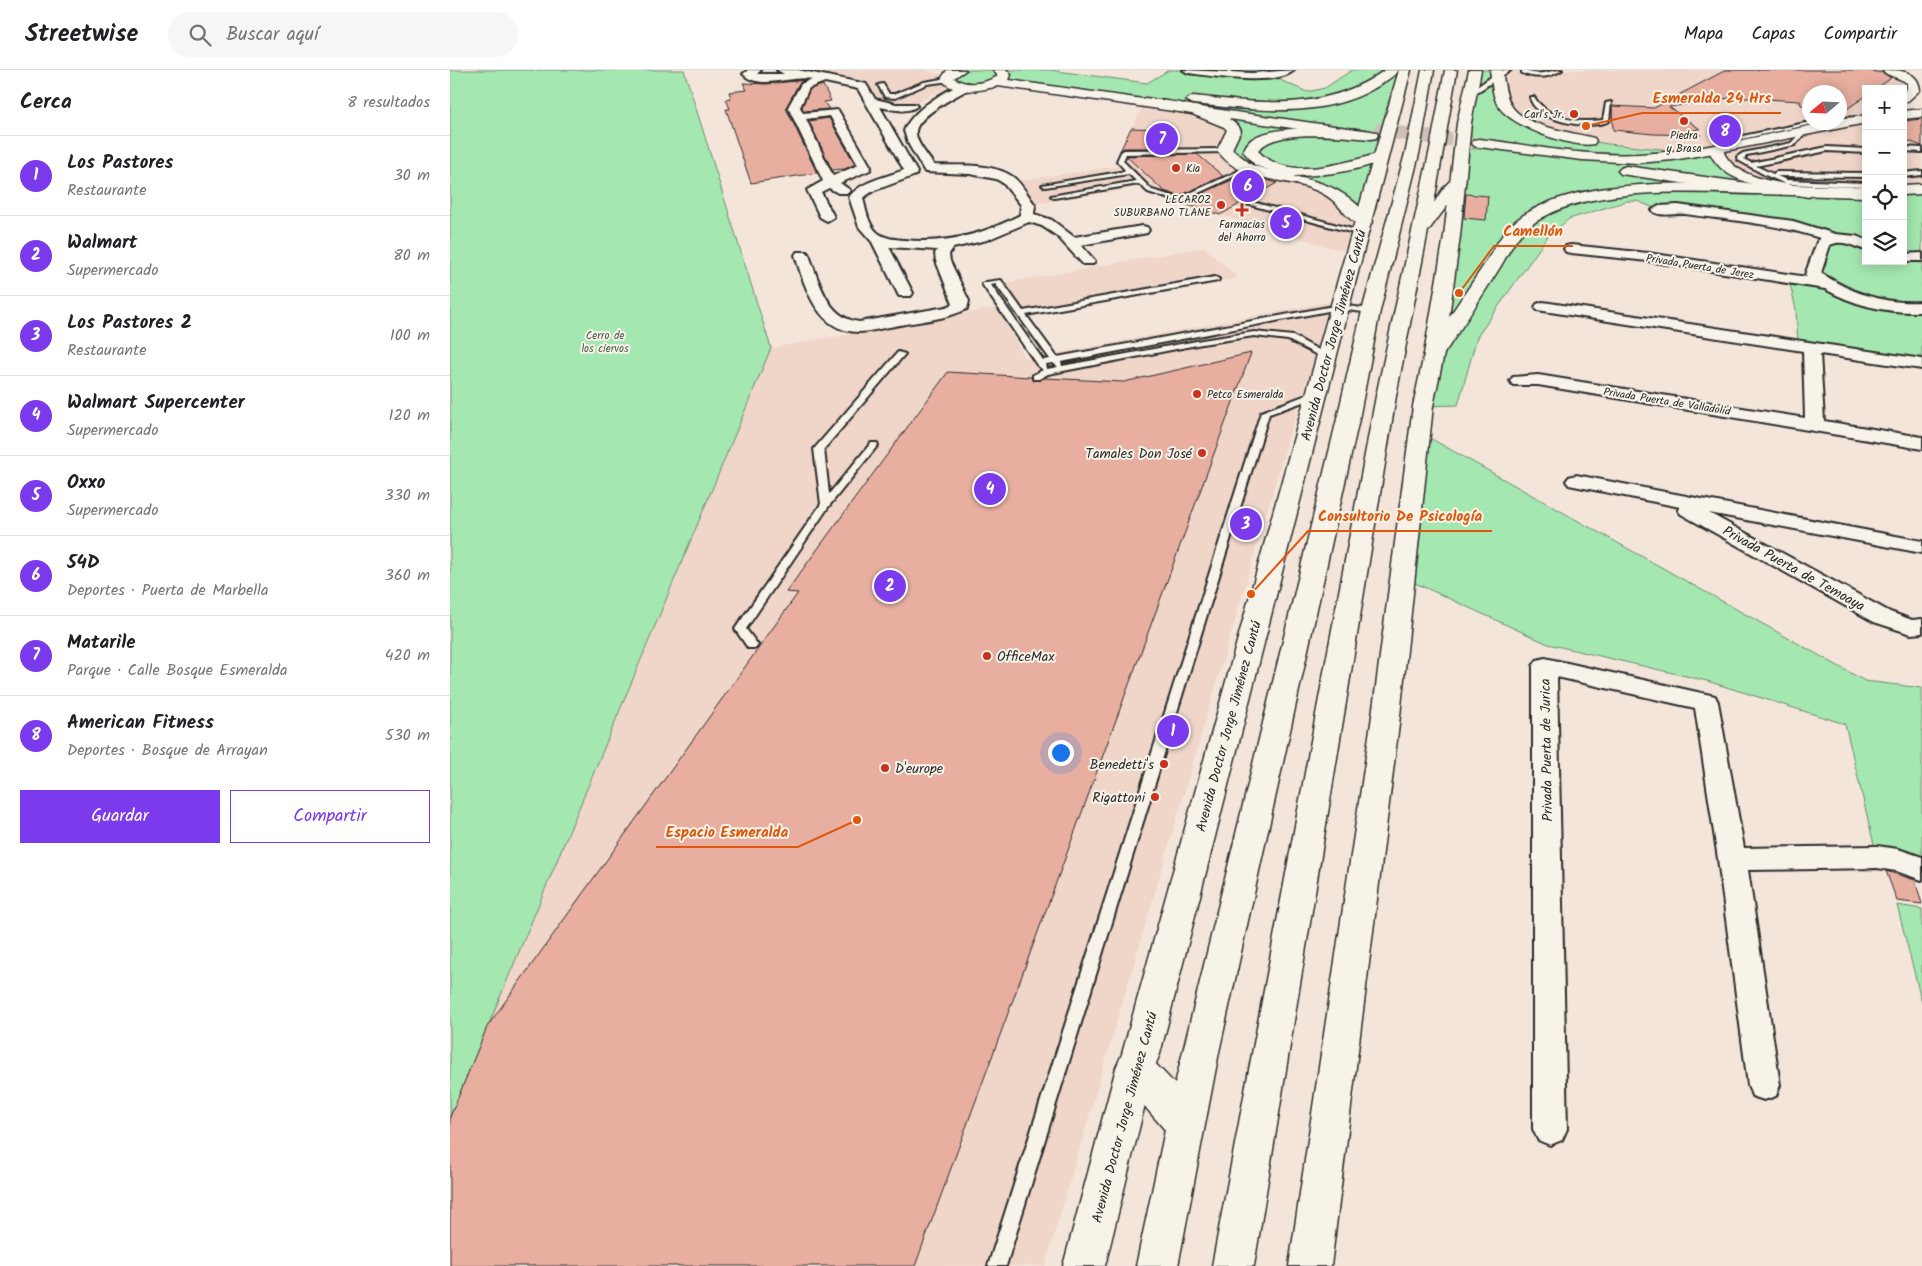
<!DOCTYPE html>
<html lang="es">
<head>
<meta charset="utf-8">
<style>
  body { margin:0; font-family:Kalam,sans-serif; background:#f6f6f6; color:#202124 }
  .controls { position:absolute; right:15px; top:15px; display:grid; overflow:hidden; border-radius:0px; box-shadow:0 2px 12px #0003 }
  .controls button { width:45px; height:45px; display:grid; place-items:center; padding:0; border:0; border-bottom:1px solid #e0e0e0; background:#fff; color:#202124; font:25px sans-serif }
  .compass { position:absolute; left:1352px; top:15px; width:45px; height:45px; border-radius:50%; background:#fff; box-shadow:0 2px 12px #0003; rotate:251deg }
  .you { position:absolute; left:610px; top:682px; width:18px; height:18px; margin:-12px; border:4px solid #fff; border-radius:50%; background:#1a73e8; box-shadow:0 0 0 8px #1a73e833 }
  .badge { display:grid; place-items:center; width:32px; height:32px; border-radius:50%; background:#7c3aed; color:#fff; font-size:16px; font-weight:700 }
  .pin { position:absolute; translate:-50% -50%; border:2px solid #fff; box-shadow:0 1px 5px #0006 }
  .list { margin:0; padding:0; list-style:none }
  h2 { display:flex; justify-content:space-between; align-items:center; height:65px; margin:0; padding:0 20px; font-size:21px }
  h2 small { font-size:16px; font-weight:400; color:#757577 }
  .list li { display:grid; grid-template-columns:32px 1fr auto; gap:15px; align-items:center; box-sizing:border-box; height:80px; padding:0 20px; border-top:1px solid #e0e0e0 }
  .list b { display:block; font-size:19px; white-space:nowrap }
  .list p { margin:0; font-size:16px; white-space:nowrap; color:#757577 }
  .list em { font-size:16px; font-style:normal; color:#757577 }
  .actions { display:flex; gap:10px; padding:15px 20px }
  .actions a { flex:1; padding:11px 0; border:1px solid #7c3aed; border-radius:0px; text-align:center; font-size:18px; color:#7c3aed }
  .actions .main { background:#7c3aed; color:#fff }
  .icon { flex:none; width:28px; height:28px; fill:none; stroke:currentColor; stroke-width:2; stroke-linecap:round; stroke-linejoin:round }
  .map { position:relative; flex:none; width:1472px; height:1196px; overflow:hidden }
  header { display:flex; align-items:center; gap:30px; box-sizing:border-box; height:70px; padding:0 25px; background:#fff; border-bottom:1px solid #e0e0e0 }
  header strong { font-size:24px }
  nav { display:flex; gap:28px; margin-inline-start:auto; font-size:18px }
  .search { width:350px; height:45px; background:#f6f6f6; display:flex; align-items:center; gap:12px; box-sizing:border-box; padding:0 18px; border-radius:28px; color:#757577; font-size:19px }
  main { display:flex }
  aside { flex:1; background:#fff }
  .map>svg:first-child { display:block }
  .built { fill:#f0d5c9; fill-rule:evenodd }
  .green { fill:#a5e7b0; stroke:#68896e }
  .building { fill:#e8afa1; stroke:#2b2b2b }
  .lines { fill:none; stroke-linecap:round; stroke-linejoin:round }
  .tertiary-tunnel { stroke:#ccc0b7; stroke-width:14; stroke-dasharray:14 7; stroke-linecap:butt }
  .service-casing { stroke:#2b2b2b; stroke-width:4 }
  .minor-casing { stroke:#2b2b2b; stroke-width:4 }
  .tertiary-casing { stroke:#2b2b2b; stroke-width:3 }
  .secondary-casing { stroke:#2b2b2b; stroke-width:3 }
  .service { fill:#f7f3e8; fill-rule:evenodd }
  .minor { fill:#f7f3e8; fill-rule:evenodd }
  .tertiary { fill:#f7f3e8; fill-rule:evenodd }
  .secondary { fill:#f7f3e8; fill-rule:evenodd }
  .poi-dot { fill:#c8321e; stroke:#f7f3e8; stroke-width:2 }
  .labels { text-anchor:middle; stroke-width:4; stroke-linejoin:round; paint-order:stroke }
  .far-poi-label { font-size:11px; fill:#2b2b2b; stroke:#f7f3e8; text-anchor:end }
  .far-street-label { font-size:11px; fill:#2b2b2b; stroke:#f7f3e8 }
  .far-park-label { font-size:11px; fill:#4a5a4c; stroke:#f7f3e8 }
  .street-label { font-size:14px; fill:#2b2b2b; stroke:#f7f3e8 }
  .poi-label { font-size:14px; fill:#2b2b2b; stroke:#f7f3e8; text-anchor:end }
  .leader { fill:none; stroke:#df570e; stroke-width:2 }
  .callout-dot { fill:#df570e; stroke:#f7f3e8; stroke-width:2 }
  .callout-label { font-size:15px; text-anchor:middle; font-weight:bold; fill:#df570e; stroke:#f7f3e8; stroke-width:4; stroke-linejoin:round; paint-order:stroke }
</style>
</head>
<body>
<header>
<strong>Streetwise</strong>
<div class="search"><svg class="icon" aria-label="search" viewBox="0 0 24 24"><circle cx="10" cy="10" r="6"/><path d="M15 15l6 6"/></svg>Buscar aquí</div>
<nav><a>Mapa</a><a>Capas</a><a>Compartir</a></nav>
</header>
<main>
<aside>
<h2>Cerca<small>8 resultados</small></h2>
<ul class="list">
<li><span class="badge">1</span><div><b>Los Pastores</b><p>Restaurante</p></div><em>30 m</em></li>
<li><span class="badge">2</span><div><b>Walmart</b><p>Supermercado</p></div><em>80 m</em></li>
<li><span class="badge">3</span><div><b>Los Pastores 2</b><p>Restaurante</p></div><em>100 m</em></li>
<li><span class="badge">4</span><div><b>Walmart Supercenter</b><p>Supermercado</p></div><em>120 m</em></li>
<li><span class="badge">5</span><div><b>Oxxo</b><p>Supermercado</p></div><em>330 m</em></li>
<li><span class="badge">6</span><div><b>54D</b><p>Deportes · Puerta de Marbella</p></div><em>360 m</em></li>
<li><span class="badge">7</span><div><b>Matarile</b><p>Parque · Calle Bosque Esmeralda</p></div><em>420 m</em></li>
<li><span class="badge">8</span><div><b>American Fitness</b><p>Deportes · Bosque de Arrayan</p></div><em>530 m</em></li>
</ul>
<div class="actions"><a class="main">Guardar</a><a>Compartir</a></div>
</aside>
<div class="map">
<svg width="1472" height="1196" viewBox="0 0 1472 1196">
  <rect width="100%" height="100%" fill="#f4e5da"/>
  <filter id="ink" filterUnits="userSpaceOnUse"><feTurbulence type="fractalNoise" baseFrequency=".02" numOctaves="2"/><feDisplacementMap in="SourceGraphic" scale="10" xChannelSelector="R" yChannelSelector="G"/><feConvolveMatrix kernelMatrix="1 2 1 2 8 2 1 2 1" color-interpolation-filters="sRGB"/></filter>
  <g filter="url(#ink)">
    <!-- built -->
    <g class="built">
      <path d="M349,0H474L497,6L502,14L461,36L421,32L412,16L343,2Z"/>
      <path d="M1046,0H1438L1463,12L1453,28V19H1416V122L1321,114L1242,82L1158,74L1120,67L1064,45ZM1360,22H1390V52H1360Z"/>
      <path d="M695,32L765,48L867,116L914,152L904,184L732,134L695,121L692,117L578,135L559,112L669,96L665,91Z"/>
      <path d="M1472,43V119L1453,120V45Z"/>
      <path d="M754,177L788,208L574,247L550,214Z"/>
      <path d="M879,232L864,292L843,353L595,1196H0V1047L321,278L546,238L576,289Z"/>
    </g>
    <!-- green -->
    <g class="green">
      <path d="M0,0H234L321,278L0,1047Z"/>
      <path d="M510,0H599L697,13L719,0H839L819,5L857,22L875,18L902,0H955L940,57L925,60L927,66L936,71L914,152L889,126L816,105L779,87L784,62L765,48L549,12L517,16L497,6Z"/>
      <path d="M1025,0H1046L1051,26L1071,50L1140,71L1158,74L1242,82L1270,78L1274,94L1321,114L1416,122V191H1453V120L1472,119V294L1348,276L1346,240L1339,209L1377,215L1363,205L1383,168L1343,155L1209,140L1187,131H1177L1119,149L1098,166L1027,267L1008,335L973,336L1012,78L1028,79L1029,73L1013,70Z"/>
      <path d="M969,362L1415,611L1472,618V805L1427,787L1395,654L1257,611L1098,574L952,507Z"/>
      <path d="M1447,835L1472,839V933Z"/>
    </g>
    <!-- building -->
    <g class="building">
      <path d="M1276,0H1415L1433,3L1441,8L1426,19H1416V26L1391,43L1390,22H1360V37L1351,35L1350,31L1298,28H1280L1219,37L1250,59L1244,60L1251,65L1203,64L1163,60L1162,36L1204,38Z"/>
      <path d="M355,10L349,13L336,38L367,103L301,113L276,39H280L276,29L281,28L279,22L297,20L293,13L317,14Z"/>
      <path d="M373,15L381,31L374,32L379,39L354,41L352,37L360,19Z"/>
      <path d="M379,48L405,94L395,99L382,100L359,51Z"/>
      <path d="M1472,49V76L1453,69V51Z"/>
      <path d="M681,58L708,59L723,60L715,78H674L670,81Z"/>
      <path d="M747,84L773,106L729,126L714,121L677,87V86Z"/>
      <path d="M795,104L827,113L770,145L731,133Z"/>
      <path d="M1016,124L1038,126L1036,150L1014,148Z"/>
      <path d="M801,283L465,1196H0V1047L37,957L348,523L336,522L498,302L581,307L583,311L595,308L674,312Z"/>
      <path d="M1436,801L1465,810L1472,834L1447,831Z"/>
    </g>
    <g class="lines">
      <!-- tertiary-tunnel -->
      <path class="tertiary-tunnel" d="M925,60L1029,73"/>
      <!-- service casing -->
      <g class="service-casing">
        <g id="service">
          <path d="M1054,0H1061L1021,26L1016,25L1045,4Z"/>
          <path d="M1072,0H1078L1077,1C1090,7 1099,0 1112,0C1099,8 1086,9 1072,3Z"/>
          <path d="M498,8L500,11L477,14L445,28L435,27L428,15L433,14L439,24H444L474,12Z"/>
          <path d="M1080,27H1084C1099,50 1128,53 1153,50L1156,33L1161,32L1159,51C1140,61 1084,51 1080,27Z"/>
          <path d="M1411,47L1409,50L1390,52V48Z"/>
          <path d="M1360,52H1372L1287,70L1277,74L1272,79L1267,78L1273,72L1283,68Z"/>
          <path d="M1353,60L1356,62L1345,75L1297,85L1294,89L1301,93L1377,77L1416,79V83L1377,81L1306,96L1323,104L1326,102L1416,103V107L1327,106L1337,110L1416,113V117L1336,114L1315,105L1288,90L1287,87L1293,83L1341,73Z"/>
          <path d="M1453,77L1472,78V82L1453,81Z"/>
          <path d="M776,79L777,80L774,82L676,84L673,91L702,120L729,128L795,98L800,99L729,132L698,122L689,114L604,128L601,126L686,111L679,104L595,117L592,115L676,101L667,91L671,82L674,80Z"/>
          <path d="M1472,101V105L1453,107V103Z"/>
          <path d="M799,131L913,162L914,163L911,165L797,134V132Z"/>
          <path d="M765,207L769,209L768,211L576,245L607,287L889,235L921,239L925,241L921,243L889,239L611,292L612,296L752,270L804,262L843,266L880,286L881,288L877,290L838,270L804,266L752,274L598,304L589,309H583V305L593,300L587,295L532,214L536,212L551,210L573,241ZM546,214L547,216L600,289L593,290L541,215ZM603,293L608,297L597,299L596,294Z"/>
          <path d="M448,282L455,284L374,379L379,424L421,373H427L428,375L379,436L296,559L308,575L306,578H298L285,559L371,434L364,379Z"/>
          <path d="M867,321L871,324L870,326L819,344L556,1196H538L811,342Z"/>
        </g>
      </g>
      <!-- minor casing -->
      <g class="minor-casing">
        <g id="minor">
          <path d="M298,0H311L307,4H334L327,0H348L412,13L416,14L425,29L446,34H465L467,36C458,44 441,39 430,37L467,102L466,105L423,121L413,128C416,140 418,155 428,163C436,169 445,169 454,170C496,174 533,165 570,145L571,135L553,113L546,109L520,104L475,102L459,75L454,61C461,41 497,18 517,13L523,16L521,18C508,25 468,45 466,61C465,72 479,87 484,95C508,96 542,92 563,107C571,113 577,124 583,132L585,135L584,144L602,150L624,167L692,156L697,157L699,160L697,163L692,164L631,175L645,191L643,194H633L607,166L592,156L579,152L537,170L503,178L499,184L500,191L519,231L517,239C496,249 472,251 450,255C436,257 421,262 408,262C367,261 355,217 345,185L347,182H357L359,185C369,211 377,248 409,252L496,237L503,234L486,191L485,184L487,180L439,177L463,223L461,226H449L422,172L409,157L399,127C411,111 436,107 454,100L408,19L375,12L359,18L350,37L353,43L388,40L421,97L420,100L390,113L400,120L398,123H388L379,118L371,122L384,147L377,151L370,147L357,120L373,111L338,37L351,14L362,9C342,5 309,21 293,4ZM380,46L408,95L383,106L356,49Z"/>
          <path d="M733,0L802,3L844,0C827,17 762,6 738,3Z"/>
          <path d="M1228,135L1343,151L1385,164L1406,166L1416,170V180C1403,177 1394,169 1380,175L1371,203C1403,224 1434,234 1472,232V242C1438,243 1405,236 1375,219L1198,191L1121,183L1116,182L1114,179L1116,176L1121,175L1198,183L1357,207L1355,205L1367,172L1370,168C1326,154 1280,150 1235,144C1226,143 1208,148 1202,140L1209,136Z"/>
          <path d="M1472,183V191H1448H1453V184Z"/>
          <path d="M1093,232L1472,289V299L1370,284L1374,351L1472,367V379L1088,315H1063L1060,311L1063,307L1088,305L1355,348L1353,281L1087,240L1085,237L1087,234Z"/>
          <path d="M1126,405L1472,471V483L1259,443L1440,542L1462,550L1472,549V563L1461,564L1424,552L1231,444L1228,440L1230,437L1119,415L1116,411L1119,407Z"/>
          <path d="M1095,588L1265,626L1268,632L1294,778L1427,776L1448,779L1472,787V810L1446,801L1427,798L1298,800L1330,1015L1326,1026L1314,1030L1302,1026L1298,1015L1268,789L1245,638L1107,607L1117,1059L1112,1070L1100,1075L1088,1070L1083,1059V596L1087,590Z"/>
        </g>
      </g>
      <!-- tertiary casing -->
      <g class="tertiary-casing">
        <g id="tertiary">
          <path d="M497,0H516L504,8C517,17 536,13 548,6L543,0H557L561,5L559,10L905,59L912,63L905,67L548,16C530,21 504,26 491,9Z"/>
          <path d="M949,0H961L907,206L710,984L704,998L655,1196H613L666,998L672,984L889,206Z"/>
          <path d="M1019,0H1031L1021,53L1010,166L994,284L983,336L950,646L881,1196H839L922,646L963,336L974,284L994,166L1007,53Z"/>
          <path d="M1040,0H1052C1054,11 1055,25 1061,35C1074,57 1121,62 1144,68L1146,71L1144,74C1123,79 1061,56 1049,37C1042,27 1042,12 1040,0Z"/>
          <path d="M1432,0C1449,0 1468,0 1470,20L1458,31L1453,32V22L1457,19V13C1449,7 1438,7 1432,0Z"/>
          <path d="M1472,39V47L1453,49V41Z"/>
          <path d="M1416,45V53L1270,82L1223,90L1187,93L1132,90L1029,77L1024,76L1022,73L1024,70L1029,69C1081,75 1136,87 1189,84C1252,81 1315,65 1377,52H1390V50Z"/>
          <path d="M1176,96L1305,114L1416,117V127L1305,124L1171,104L1168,101L1171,98Z"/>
          <path d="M1472,114V124L1453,125V115Z"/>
        </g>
      </g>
      <!-- secondary casing -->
      <g class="secondary-casing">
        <g id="secondary">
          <path d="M935,0H949C945,5 940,8 934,12C880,51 806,40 743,34L736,30L743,26C813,33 874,43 935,0Z"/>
          <path d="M972,0H984L970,80L930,241L909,349L769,982L728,1196H686L715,1060L672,1010L666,998L672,986L685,981L698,986L725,1014L887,349L912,241L956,80Z"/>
          <path d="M995,0H1007L984,133C991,123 999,104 1013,108L1016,111L978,161L946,326L804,1196H762L926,326L980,79Z"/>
          <path d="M695,28C722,32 774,36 791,60L782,79L802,95L818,100L805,95L793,81C795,77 799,71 802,69C824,54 901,56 926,62L928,65L926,68L921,69C894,67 825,57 808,81C839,113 894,92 931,83L936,84L938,87L936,90C905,101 875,106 842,106C876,112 902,123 922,152L920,155C903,160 893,138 881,129C847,103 794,119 767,80L777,60L774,57L742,44L690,35L688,32Z"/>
          <path d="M1270,74L1275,75L1277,78L1274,83C1289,112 1336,112 1363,119L1366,122L1363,125L1358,127L1311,117L1313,119L1310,122L1305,124C1240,123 1120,113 1071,164C1062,174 1056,188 1049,199C1030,229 1011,259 991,288L984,290L977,288L974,284C994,254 1014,225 1034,195C1042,183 1049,168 1059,157C1111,105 1234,114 1302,114C1283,108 1269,101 1260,83L1265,75Z"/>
        </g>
      </g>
      <!-- service -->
      <use href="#service" class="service"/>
      <!-- minor -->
      <use href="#minor" class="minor"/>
      <!-- tertiary -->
      <use href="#tertiary" class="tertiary"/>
      <!-- secondary -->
      <use href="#secondary" class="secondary"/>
    </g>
  </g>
  <!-- markers -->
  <g class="poi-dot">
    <circle cx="1124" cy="44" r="5"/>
    <circle cx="1234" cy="51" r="5"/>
    <circle cx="726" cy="98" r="5"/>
    <circle cx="771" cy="135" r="5"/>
    <path d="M789.5 132.5h5v5h5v5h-5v5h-5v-5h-5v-5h5z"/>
    <circle cx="747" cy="324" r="5"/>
    <circle cx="752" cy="383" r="5"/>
    <circle cx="537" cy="586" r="5"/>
    <circle cx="714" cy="694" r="5"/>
    <circle cx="435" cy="698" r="5"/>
    <circle cx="705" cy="727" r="5"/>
  </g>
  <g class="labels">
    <!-- far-poi labels -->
    <g class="far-poi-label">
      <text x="1114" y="48">Carl's Jr.</text>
      <text x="1234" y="69" text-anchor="middle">Piedra<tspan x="1234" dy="13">y Brasa</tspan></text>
      <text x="736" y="102" text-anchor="start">Kia</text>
      <text x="761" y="133">LECAROZ<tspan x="761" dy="13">SUBURBANO TLANE</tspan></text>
      <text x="792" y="158" text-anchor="middle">Farmacias<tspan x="792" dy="13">del Ahorro</tspan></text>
      <text x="757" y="328" text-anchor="start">Petco Esmeralda</text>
    </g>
    <!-- far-street labels -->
    <g class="far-street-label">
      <text transform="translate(1250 196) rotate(9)" y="4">Privada Puerta de Jerez</text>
      <text transform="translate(1217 331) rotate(9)" y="4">Privada Puerta de Valladolid</text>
    </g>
    <!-- far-park labels -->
    <g class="far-park-label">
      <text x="155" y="269">Cerro de<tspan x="155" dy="13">los ciervos</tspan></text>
    </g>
    <!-- street labels -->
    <g class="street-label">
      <text transform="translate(883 265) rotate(-75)" y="5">Avenida Doctor Jorge Jiménez Cantú</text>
      <text transform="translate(1344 498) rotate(29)" y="5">Privada Puerta de Temoaya</text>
      <text transform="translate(778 656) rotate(-75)" y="5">Avenida Doctor Jorge Jiménez Cantú</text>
      <text transform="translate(1096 680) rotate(-91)" y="5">Privada Puerta de Jurica</text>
      <text transform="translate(674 1047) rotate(-75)" y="5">Avenida Doctor Jorge Jiménez Cantú</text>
    </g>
    <!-- poi labels -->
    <g class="poi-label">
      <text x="742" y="388">Tamales Don José</text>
      <text x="547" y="591" text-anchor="start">OfficeMax</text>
      <text x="704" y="699">Benedetti's</text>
      <text x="445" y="703" text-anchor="start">D'europe</text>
      <text x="695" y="732">Rigattoni</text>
    </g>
  </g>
  <!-- callouts -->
  <path class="leader" d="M1136 56L1192 43H1331M1009 223L1044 176H1123M801 524L858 461H1042M407 750L348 777H206"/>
  <g class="callout-dot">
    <circle cx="1136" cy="56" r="5"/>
    <circle cx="1009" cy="223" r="5"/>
    <circle cx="801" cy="524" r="5"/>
    <circle cx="407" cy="750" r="5"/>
  </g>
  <g class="callout-label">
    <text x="1262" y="33">Esmeralda 24 Hrs</text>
    <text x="1083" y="166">Camellón</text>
    <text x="950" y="451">Consultorio De Psicología</text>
    <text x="277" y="767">Espacio Esmeralda</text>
  </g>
</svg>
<div class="controls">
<button>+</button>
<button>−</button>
<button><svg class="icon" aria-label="locate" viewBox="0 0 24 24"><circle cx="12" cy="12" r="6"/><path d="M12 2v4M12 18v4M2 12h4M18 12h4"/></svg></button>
<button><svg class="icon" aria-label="layers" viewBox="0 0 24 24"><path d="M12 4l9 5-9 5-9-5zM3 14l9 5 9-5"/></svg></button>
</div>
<svg class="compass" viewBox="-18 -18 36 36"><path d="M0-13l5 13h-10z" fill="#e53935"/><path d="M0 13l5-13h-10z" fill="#757577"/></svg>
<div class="you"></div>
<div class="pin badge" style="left:723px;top:661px">1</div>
<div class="pin badge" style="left:440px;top:516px">2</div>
<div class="pin badge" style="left:796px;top:454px">3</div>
<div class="pin badge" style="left:540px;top:419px">4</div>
<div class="pin badge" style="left:836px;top:153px">5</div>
<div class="pin badge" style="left:798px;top:116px">6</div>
<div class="pin badge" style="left:712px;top:69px">7</div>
<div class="pin badge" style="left:1275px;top:61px">8</div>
</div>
</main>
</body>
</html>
